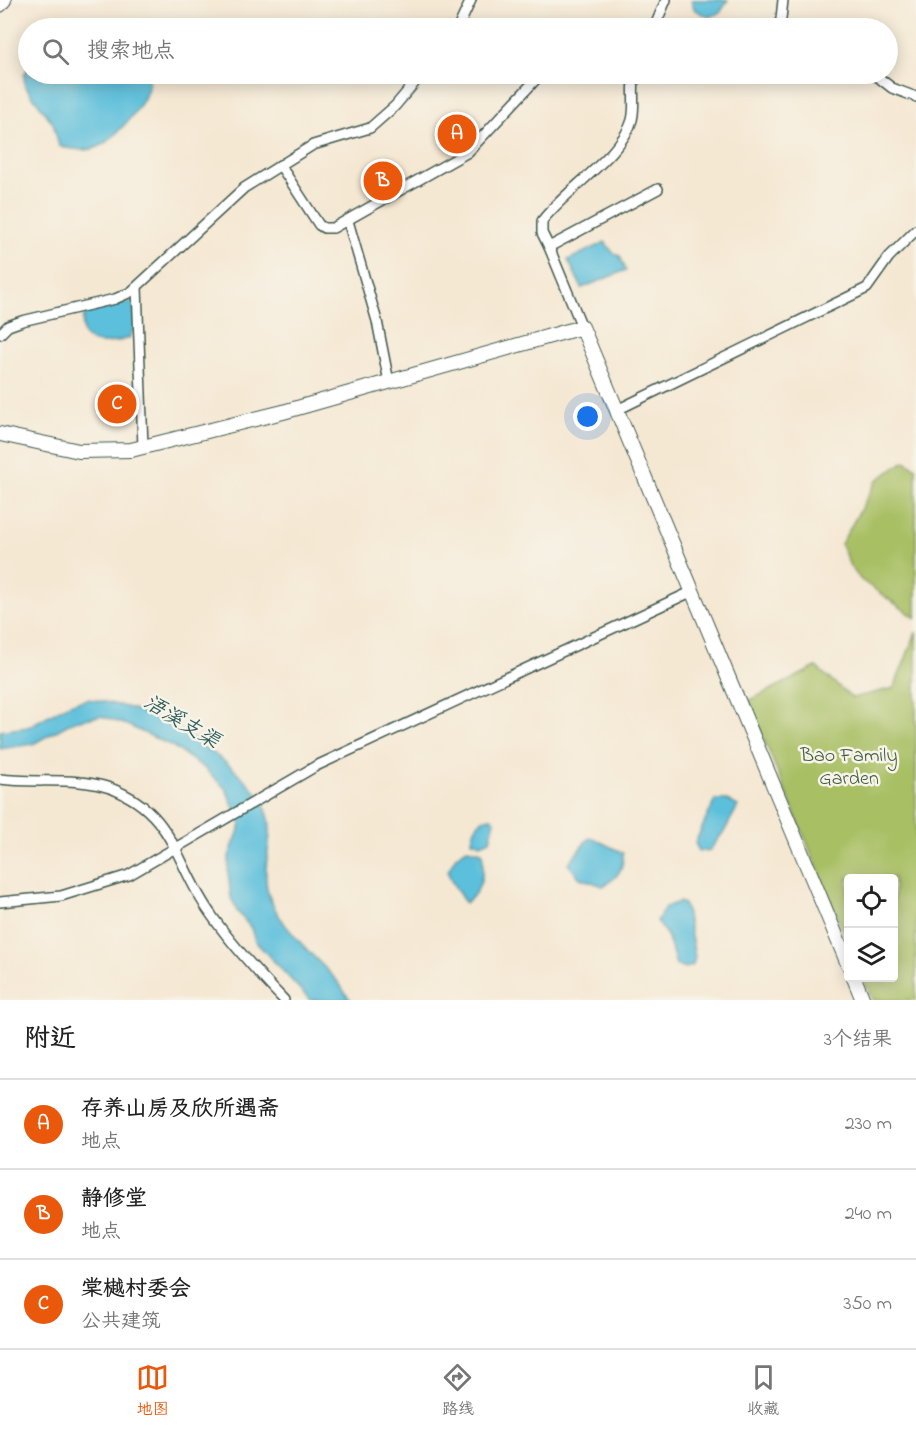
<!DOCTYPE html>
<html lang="zh">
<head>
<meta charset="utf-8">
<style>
  body { margin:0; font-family:"Indie Flower","LXGW WenKai TC",sans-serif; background:#f2f2f2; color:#222 }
  .controls { position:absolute; right:18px; bottom:18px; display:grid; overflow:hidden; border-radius:6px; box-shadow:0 3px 15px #0003 }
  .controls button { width:54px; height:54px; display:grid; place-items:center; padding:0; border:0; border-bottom:2px solid #e0e0e0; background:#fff; color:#222; font:30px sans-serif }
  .you { position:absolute; left:588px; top:417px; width:21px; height:21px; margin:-15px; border:4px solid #fff; border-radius:50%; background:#1a73e8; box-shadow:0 0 0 9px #1a73e833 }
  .badge { display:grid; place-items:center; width:39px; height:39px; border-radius:50%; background:#ea580c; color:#fff; font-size:20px; font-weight:700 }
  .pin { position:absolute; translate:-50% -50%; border:3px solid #fff; box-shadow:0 2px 6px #0006 }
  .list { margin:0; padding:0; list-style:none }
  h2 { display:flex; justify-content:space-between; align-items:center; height:78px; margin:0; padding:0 24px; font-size:26px }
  h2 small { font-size:20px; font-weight:400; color:#767676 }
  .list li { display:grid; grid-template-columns:39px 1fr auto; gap:18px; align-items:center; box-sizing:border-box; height:90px; padding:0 24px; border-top:2px solid #e0e0e0 }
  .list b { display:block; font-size:22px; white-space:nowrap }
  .list p { margin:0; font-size:20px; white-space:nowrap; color:#767676 }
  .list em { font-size:20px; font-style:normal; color:#767676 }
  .icon { flex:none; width:33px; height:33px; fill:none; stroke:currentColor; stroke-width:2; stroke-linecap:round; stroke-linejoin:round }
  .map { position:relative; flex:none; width:916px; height:1000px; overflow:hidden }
  .search { position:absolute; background:#fff; box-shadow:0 3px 15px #0003; left:18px; right:18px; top:18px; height:66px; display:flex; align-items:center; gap:15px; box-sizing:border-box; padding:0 21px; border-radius:33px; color:#767676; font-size:22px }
  .sheet { height:348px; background:#fff }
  nav { display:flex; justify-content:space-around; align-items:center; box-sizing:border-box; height:84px; border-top:2px solid #e0e0e0; background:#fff; font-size:16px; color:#767676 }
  nav a { display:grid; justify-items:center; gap:3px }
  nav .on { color:#ea580c }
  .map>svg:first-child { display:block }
  .green { fill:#a8bf64; stroke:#647e4c; stroke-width:1.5 }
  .water { fill:#5cbfdb; stroke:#3e7e88; stroke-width:1.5 }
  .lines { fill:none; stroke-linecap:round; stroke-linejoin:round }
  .street-casing { stroke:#3f574c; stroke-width:12 }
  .secondary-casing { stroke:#3f574c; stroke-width:16 }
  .street { stroke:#fff; stroke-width:9 }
  .secondary { stroke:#fff; stroke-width:14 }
  .labels { text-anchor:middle; stroke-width:5; stroke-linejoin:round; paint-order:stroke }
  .park-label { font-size:20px; fill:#415e40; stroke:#f7f3e8 }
  .water-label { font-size:21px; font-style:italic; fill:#2e5e5e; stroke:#f7f3e8 }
</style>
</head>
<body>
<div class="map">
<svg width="916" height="1000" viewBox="0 0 916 1000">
  <rect width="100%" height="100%" fill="#f7f3e8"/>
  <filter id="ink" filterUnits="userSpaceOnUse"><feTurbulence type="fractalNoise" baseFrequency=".0167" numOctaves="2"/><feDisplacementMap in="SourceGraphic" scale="12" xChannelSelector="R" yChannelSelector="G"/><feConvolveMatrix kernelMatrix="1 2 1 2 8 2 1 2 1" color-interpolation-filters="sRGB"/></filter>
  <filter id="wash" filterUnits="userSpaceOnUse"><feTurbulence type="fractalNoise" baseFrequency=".008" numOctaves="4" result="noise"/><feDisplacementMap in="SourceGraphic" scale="24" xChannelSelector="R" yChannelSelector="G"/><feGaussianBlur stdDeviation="1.35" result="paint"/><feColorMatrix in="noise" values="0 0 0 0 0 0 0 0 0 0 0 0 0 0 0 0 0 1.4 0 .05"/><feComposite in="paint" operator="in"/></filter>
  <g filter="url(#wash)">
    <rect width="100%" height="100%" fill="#f5e8d3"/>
    <!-- green -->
    <g class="green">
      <path d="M905,461L916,468V618L861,580L850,566L841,544L877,480Z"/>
      <path d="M916,632V1000H872L863,978H894V878H848V942L748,701L816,667L852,698L894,688Z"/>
    </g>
    <!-- water -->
    <g class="water">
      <path d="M691,0H728L720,13L708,17L694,9Z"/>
      <path d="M28,68V74H146C161,89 116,138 100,146C89,152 71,150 59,146L53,123L25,86L24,75Z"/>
      <path d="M605,242L613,253L620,256L626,270L582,288L568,260Z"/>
      <path d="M129,302L134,303L136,325L129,338C108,345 75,350 84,316L88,312Z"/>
      <path d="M88,699C106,702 124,705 141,712C178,727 254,773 267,812C275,834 264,857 266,880C268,919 314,954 338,982C343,988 345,995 351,1000H310L255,941L251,928L237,911L231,898L228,873L229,856L241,825L226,789L204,768L172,746L127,725L101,716L74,721L33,744L0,749V731L28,727L69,704Z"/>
      <path d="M715,800H727L738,806L725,830L709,851H699L695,843Z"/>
      <path d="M490,817L495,821L490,840L481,844L472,841C473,829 478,820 490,817Z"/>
      <path d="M593,838L623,853C624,870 617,878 603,886L580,878L568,864L588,839Z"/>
      <path d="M467,849L482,852C485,870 482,893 465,903L450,879L448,871L456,856Z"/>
      <path d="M679,902L684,904L686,910L695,957L693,965L686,968L676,965L668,937L657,921L665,907Z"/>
    </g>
  </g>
  <g filter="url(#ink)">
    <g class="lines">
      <!-- street casing -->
      <g class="street-casing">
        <g id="street">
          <path d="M458,28L471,0"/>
          <path d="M654,28L666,0"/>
          <path d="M780,28L783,0"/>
          <path d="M794,74H810"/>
          <path d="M874,74L892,88L916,97"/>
          <path d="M280,165L319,225L324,228H333L468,152L541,74"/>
          <path d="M348,221L377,321L389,382"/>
          <path d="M549,247L542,233V221C564,191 623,154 632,120C636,105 631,89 635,74"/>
          <path d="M137,287L143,447"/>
          <path d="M582,327L549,247L658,189"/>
          <path d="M0,334L8,326L22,321L115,299L131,292L244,188L313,145L370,128L395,106L422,74"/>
          <path d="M617,410L867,288L889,257L916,230"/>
          <path d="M0,779C35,784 76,776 110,788C175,812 175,864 210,913C231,944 258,973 284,1000"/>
          <path d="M0,902L61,896L129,875L316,766L693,591"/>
        </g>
      </g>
      <!-- secondary casing -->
      <g class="secondary-casing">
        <g id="secondary">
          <path d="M0,5L4,0"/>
          <path d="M0,434L79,451L131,450L283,412L582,327L848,964"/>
          <path d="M854,978L863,1000"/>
        </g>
      </g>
      <!-- street -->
      <use href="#street" class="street"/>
      <!-- secondary -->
      <use href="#secondary" class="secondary"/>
    </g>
  </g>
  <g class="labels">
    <!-- park labels -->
    <g class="park-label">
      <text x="849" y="761">Bao Family<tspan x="849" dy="23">Garden</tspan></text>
    </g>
    <!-- water labels -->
    <g class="water-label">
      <text transform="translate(182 721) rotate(31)" y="7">浯溪支渠</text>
    </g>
  </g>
</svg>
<div class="controls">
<button><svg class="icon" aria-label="locate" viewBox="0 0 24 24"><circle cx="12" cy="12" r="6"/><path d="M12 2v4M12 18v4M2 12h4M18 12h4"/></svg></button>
<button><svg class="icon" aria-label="layers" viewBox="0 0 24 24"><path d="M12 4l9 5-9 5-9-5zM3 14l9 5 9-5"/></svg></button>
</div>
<div class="you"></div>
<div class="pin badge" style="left:457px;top:134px">A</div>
<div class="pin badge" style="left:383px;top:181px">B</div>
<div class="pin badge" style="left:117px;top:404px">C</div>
<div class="search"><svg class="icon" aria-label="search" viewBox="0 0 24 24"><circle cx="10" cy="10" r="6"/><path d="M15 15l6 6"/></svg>搜索地点</div>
</div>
<section class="sheet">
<h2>附近<small>3个结果</small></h2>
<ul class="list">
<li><span class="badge">A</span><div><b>存养山房及欣所遇斋</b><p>地点</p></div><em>230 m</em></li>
<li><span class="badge">B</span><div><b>静修堂</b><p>地点</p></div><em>240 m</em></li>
<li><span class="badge">C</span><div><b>棠樾村委会</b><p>公共建筑</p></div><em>350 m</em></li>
</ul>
</section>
<nav>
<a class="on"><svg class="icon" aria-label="map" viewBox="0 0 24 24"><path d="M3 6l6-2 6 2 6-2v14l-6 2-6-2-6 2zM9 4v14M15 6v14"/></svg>地图</a>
<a><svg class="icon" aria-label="directions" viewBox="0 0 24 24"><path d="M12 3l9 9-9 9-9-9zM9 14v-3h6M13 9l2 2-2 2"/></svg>路线</a>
<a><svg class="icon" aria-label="saved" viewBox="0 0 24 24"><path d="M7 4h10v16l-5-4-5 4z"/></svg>收藏</a>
</nav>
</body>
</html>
